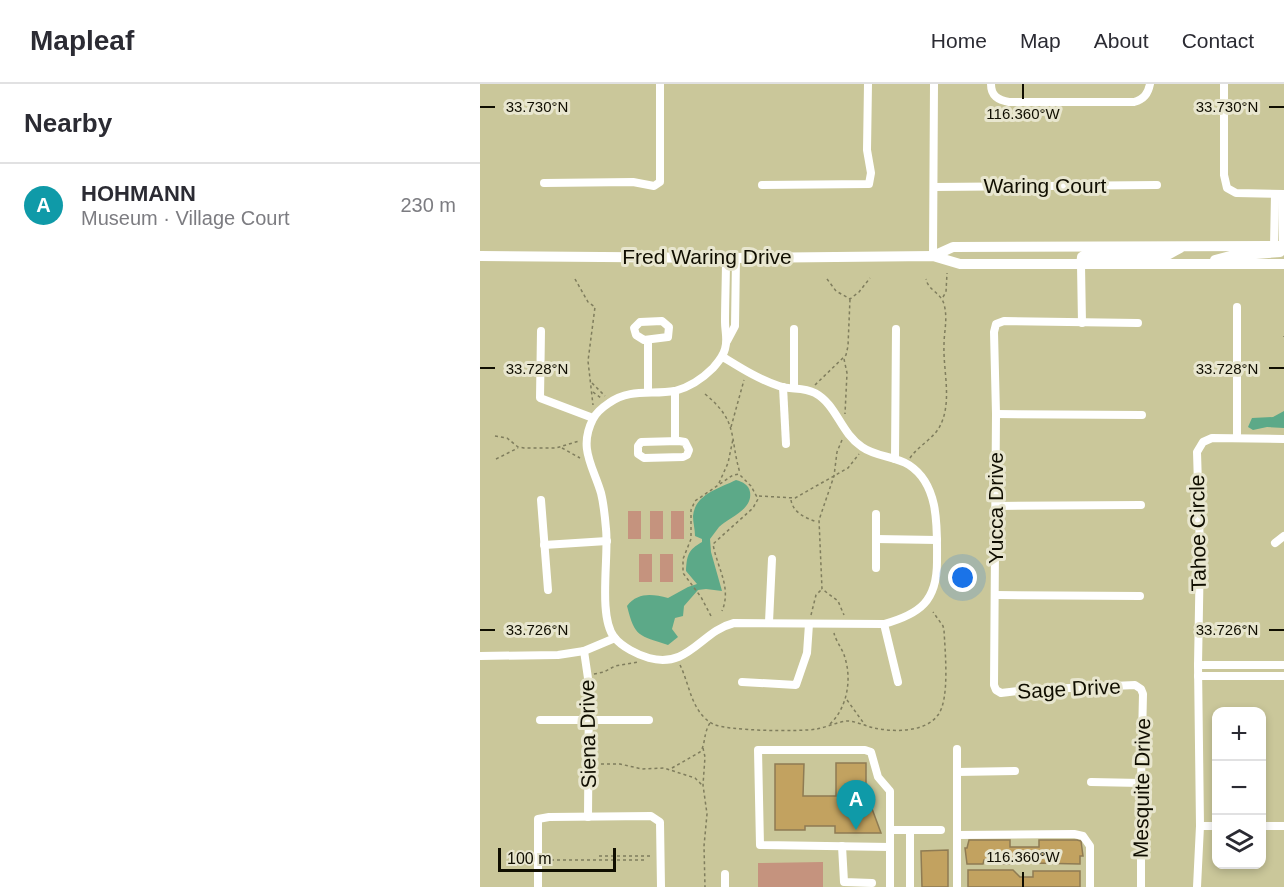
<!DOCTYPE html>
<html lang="en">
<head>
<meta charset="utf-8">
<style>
  body { margin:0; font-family:Helvetica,sans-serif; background:#f2f2f3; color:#2b2b33 }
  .controls { position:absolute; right:18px; bottom:18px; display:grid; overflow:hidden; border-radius:12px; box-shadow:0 3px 9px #0003 }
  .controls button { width:54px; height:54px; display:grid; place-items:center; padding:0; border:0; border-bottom:2px solid #e1e1e2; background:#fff; color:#2b2b33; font:30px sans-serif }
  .scale { position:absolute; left:18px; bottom:15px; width:118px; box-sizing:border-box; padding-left:6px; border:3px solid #100e01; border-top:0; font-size:16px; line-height:21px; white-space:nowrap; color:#100e01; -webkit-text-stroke:4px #e8e6cf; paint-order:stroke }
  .you { position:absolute; left:483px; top:494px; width:21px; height:21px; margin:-15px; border:4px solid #fff; border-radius:50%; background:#1a73e8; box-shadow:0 0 0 9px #1a73e833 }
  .badge { display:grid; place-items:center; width:39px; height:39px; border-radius:50%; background:#6454cd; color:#fff; font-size:20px; font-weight:700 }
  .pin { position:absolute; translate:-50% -50px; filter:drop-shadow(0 2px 3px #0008) }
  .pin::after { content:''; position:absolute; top:32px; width:21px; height:18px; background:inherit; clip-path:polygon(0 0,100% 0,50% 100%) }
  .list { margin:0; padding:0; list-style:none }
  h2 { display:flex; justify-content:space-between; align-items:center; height:78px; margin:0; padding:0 24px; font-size:26px }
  h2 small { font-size:20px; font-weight:400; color:#7c7c81 }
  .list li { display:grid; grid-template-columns:39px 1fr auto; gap:18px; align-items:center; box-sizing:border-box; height:84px; padding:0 24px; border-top:2px solid #e1e1e2 }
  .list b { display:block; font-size:22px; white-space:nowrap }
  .list p { margin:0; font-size:20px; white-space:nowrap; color:#7c7c81 }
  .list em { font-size:20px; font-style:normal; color:#7c7c81 }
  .icon { flex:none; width:33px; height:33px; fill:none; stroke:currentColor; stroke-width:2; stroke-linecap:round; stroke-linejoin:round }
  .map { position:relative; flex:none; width:804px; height:803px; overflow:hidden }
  header { display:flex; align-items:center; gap:36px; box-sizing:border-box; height:84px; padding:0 30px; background:#fff; border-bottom:2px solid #e1e1e2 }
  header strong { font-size:28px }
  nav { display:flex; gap:33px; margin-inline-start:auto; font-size:21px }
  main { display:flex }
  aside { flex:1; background:#fff }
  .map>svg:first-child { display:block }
  .green { fill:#c5937e }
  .water { fill:#5ca988 }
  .building { fill:#c2a260; stroke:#8e7b53; stroke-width:1.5 }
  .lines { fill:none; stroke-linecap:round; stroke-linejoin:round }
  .path { stroke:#7f7d5d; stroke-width:1.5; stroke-dasharray:3 3; stroke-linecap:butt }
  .minor { stroke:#fff; stroke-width:8 }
  .major { stroke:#fff; stroke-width:10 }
  .ticks { fill:none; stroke:#100e01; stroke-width:2 }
  .labels { text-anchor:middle; stroke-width:6; stroke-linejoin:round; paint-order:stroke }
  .street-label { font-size:21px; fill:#100e01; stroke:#e8e6cf }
  .ticks-label { font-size:15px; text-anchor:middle; fill:#100e01; stroke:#e8e6cf; stroke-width:6; stroke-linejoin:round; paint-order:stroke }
</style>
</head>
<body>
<header>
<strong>Mapleaf</strong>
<nav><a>Home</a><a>Map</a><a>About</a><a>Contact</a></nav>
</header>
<main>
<aside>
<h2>Nearby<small></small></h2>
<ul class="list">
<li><span class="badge" style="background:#0f9aa8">A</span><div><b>HOHMANN</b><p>Museum · Village Court</p></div><em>230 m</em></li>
</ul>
</aside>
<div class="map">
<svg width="804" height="803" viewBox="0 0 804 803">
  <rect width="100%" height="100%" fill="#cac79a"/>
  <!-- green -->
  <g class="green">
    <rect x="148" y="427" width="13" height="28"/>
    <rect x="170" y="427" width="13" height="28"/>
    <rect x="191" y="427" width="13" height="28"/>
    <rect x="159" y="470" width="13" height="28"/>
    <rect x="180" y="470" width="13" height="28"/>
    <path d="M343,778V803H278V779Z"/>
  </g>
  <!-- water -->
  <g class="water">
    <path d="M804,327V344L787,343L773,346L768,343L772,334L793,333Z"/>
    <path d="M256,396C263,398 269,401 270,408C273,426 249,433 239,443C236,447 233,451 230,455L231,468L242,507L226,505L218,506L204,522L203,532L195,534L192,545L198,553L188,561C159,551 155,554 147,522C158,508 172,510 188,514L208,503L217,500L206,487C207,471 208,466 222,458V455L215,452C215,445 213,439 213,432C215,410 240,404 256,396Z"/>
  </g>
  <!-- building -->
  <g class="building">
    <path d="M356,679H386V722H391L401,749H355V742H325V746H295V680H324L323,712H356Z"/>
    <path d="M489,756H530V763H559V756H597L601,757L603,772H600V780L553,779V772L535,771L533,780H521V777L516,776H504L503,780H487L485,764H487Z"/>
    <path d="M468,766V803H442L441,767Z"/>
    <path d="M488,786H533L540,793H553V787H600V803H488Z"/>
  </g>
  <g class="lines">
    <!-- path -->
    <g class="path">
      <path d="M95,195L108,218L115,223L108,277L113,321"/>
      <path d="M347,195L356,207L370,215L379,208L390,194"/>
      <path d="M463,213L466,208L467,189"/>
      <path d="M804,252V253"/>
      <path d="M364,275L367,289L365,330"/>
      <path d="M112,299L125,312"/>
      <path d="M335,301L366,271L368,262L370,215"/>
      <path d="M113,308L121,314"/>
      <path d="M225,310C259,338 249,352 260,389"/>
      <path d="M251,343L264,296"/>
      <path d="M15,352L27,354L38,363L44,364H76L99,357"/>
      <path d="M362,356L357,368L354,392L339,436L342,505L358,517L364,531"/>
      <path d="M82,364L100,374"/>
      <path d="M430,374C439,361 455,354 461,340C472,316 463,286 464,261C464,247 468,235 464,220C461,209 448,206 446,195"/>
      <path d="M16,375L38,364"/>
      <path d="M239,399L248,379L253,355"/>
      <path d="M279,412L315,414L368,384L379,370"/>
      <path d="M311,416C313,429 326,434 337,438"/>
      <path d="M331,531L336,511L341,506"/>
      <path d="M231,532L221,513L203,489V475L211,455V426L215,417L253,391L259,390L271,402L278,415L273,424L233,460C237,484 252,503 242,527"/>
      <path d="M200,581C210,601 211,628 233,640C247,647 318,648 337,645C347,643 357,638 367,637C376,637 385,642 394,644C413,648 445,649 458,631C470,615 465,567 464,546L463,542L453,528"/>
      <path d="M114,590L124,588L135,582L158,578"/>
      <path d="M367,616L385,641"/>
      <path d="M350,640C367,624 372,596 365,574C363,565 356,558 354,549"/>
      <path d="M223,664L225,673L223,701L227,730L224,762L225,803"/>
      <path d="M115,680H140L162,685L184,684L215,694L222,701"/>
      <path d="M192,684L220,668C226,660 223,650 230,639"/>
      <path d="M119,772H172"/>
      <path d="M71,776H167"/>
    </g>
    <!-- minor -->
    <g class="minor">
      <path d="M511,0C511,12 518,16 529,18H654C664,15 668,10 670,0"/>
      <path d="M744,0V91L747,104L756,109L804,110"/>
      <path d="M64,99L153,98L174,102L180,98V0"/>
      <path d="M282,101L389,100L391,89L387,66L388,0"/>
      <path d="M454,103L677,101"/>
      <path d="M802,110L803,162"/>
      <path d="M794,163L795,110"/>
      <path d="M453,172L454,0"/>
      <path d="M601,181L602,239"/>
      <path d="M182,237L189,243L188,253L164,256L156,251L154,244L160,238Z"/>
      <path d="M658,239L524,237L516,240L514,248L516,330L514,601L516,606L521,609L546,606L655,601L661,605L663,610L661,699V803"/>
      <path d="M314,245V303"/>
      <path d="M61,247L60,314L113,334"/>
      <path d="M168,256V307"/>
      <path d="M247,257L255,242L256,174"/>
      <path d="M243,273C261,284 278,295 299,302C311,306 323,303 335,309C357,321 360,348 382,363C396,373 415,372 429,381C460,401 457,445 457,478C457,517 440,530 404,540L254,539C221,547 209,585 169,574C158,571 142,563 134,553C118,532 129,473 126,445C125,433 124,421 121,409C113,382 98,364 113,335C116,329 123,323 129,319C150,304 171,311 195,307C210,303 222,295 233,284C238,278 243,273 245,265C248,256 245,247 245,238C245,217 246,196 246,174"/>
      <path d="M303,303L306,360"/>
      <path d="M195,307V357"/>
      <path d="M516,330L662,331"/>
      <path d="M757,354V223"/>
      <path d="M199,357L205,358L209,366L207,371L203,373L164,374L158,370V362L161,358Z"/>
      <path d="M415,375L416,245"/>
      <path d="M61,416L68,506"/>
      <path d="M516,422L661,421"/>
      <path d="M396,430V484"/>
      <path d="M396,455L457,456"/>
      <path d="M795,459L804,452"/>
      <path d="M64,461L127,457"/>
      <path d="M516,511L660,512"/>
      <path d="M289,538L292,475"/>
      <path d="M404,540L418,598"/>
      <path d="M104,567L109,601L108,733"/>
      <path d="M0,572L78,571L104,567L135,554"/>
      <path d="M718,581H804"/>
      <path d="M718,592H804"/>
      <path d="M262,598L316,601L327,569L329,540"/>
      <path d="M60,636H169"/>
      <path d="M477,688L535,687"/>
      <path d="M611,698L661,699"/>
      <path d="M720,742H736"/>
      <path d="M782,742H804"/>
      <path d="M410,746H461"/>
      <path d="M477,751L594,750L603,752L610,762V803"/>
      <path d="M362,762L364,798L392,799"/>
      <path d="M410,763L280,761L278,666H385L391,668L398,693L410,707V803"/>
      <path d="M245,790V803"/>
      <path d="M58,803V735L69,733L171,732L180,738L181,803"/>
      <path d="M430,803V746"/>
      <path d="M477,803V665"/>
      <path d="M717,803L720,742L718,581L720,466L717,368L723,358L732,354L804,355"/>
    </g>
    <!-- major -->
    <g class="major">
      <path d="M0,172L246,174L453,172L480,180H804"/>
      <path d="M453,172L473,163L804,162"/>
      <path d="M735,176L750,172L800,168"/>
      <path d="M601,181L602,173L605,171L689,170L700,164"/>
    </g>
  </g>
  <!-- ticks -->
  <path class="ticks" d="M543,0V15M0,23H15M789,23H804M0,284H15M789,284H804M0,546H15M789,546H804M543,788V803"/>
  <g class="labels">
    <!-- street labels -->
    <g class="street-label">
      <text x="565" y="109">Waring Court</text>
      <text x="227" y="180">Fred Waring Drive</text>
      <text transform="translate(516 424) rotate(-90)" y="7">Yucca Drive</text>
      <text transform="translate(718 449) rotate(-91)" y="7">Tahoe Circle</text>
      <text transform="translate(589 605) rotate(-3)" y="7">Sage Drive</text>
      <text transform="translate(108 650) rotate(-91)" y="7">Siena Drive</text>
      <text transform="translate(662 704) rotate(-89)" y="7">Mesquite Drive</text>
    </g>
  </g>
  <g class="ticks-label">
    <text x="57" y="28">33.730°N</text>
    <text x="747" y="28">33.730°N</text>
    <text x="543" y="35">116.360°W</text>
    <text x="57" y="290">33.728°N</text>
    <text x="747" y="290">33.728°N</text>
    <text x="57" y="551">33.726°N</text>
    <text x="747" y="551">33.726°N</text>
    <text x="543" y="778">116.360°W</text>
  </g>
</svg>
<div class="controls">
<button>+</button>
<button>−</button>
<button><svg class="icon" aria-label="layers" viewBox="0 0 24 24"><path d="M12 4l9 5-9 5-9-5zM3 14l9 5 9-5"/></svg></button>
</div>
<div class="scale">100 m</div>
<div class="you"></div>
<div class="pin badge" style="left:376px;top:746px;background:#0f9aa8">A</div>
</div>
</main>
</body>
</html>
